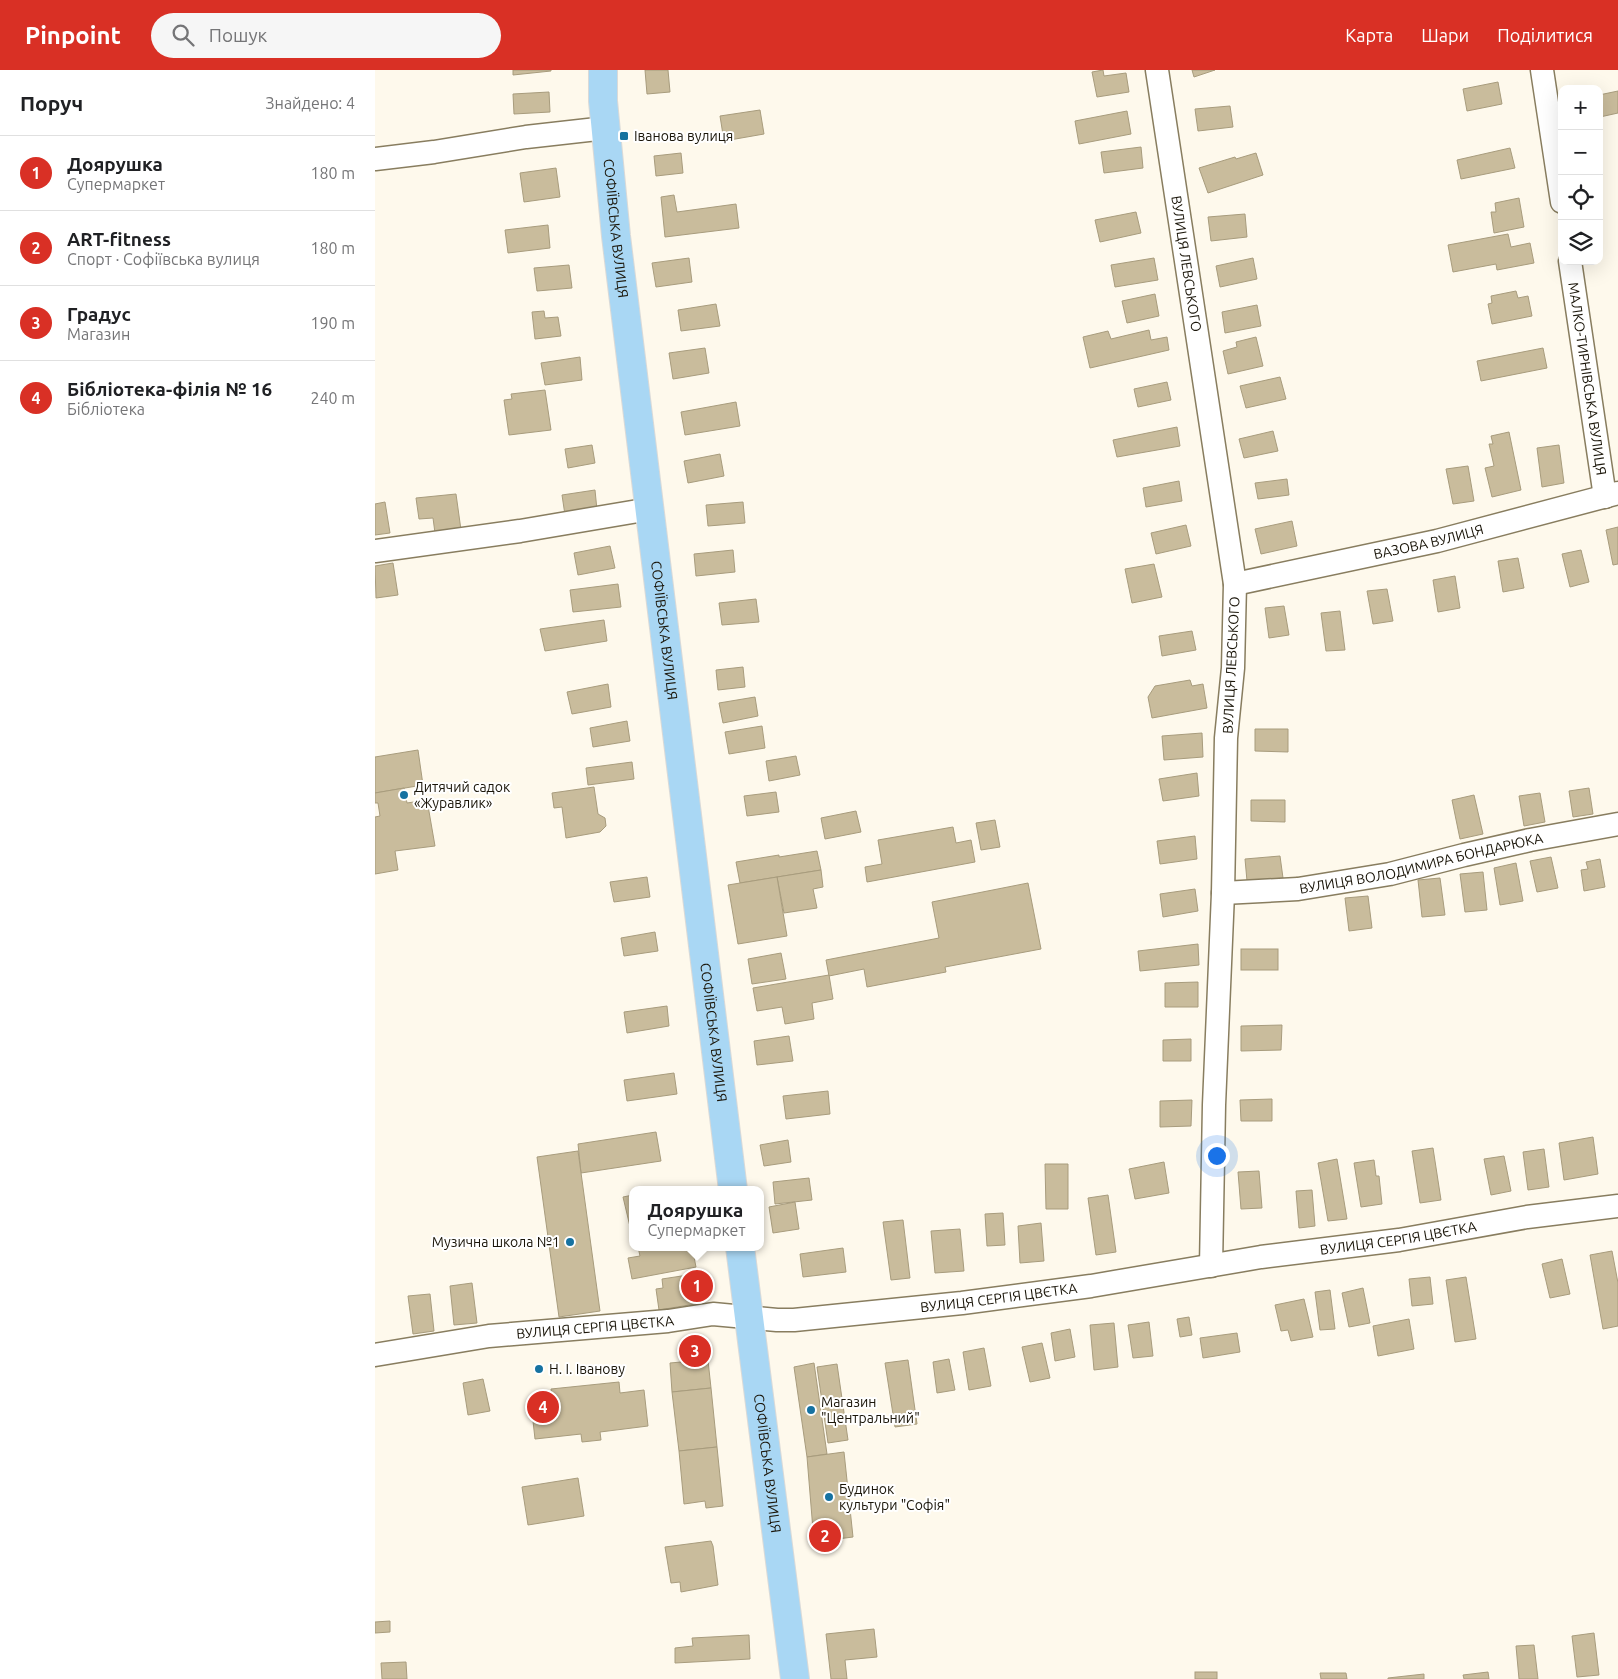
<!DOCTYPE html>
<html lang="uk">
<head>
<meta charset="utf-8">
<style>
  body { margin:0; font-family:Ubuntu,sans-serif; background:#f6f6f6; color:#202124 }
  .controls { position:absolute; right:15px; top:15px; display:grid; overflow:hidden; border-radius:10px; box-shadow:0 5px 20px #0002 }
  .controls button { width:45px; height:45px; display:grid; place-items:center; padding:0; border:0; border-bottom:1px solid #e0e0e0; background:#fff; color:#202124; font:25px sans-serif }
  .you { position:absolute; left:841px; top:1085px; width:18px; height:18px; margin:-12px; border:4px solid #fff; border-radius:50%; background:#1a73e8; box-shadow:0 0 0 8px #1a73e833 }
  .badge { display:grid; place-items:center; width:32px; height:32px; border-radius:50%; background:#d93025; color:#fff; font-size:16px; font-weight:700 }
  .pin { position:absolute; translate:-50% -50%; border:2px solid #fff; box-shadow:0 1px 5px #0006 }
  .popup { position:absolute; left:254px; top:1116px; width:135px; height:65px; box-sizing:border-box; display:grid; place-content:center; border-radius:10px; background:#fff; filter:drop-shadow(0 1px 4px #0005); font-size:16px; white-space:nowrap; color:#757577 }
  .popup b { font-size:19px; color:#202124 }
  .popup::after { content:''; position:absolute; left:50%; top:100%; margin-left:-10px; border:10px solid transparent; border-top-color:#fff }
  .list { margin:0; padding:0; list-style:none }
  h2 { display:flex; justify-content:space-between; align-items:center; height:65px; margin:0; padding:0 20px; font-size:21px }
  h2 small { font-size:16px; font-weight:400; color:#757577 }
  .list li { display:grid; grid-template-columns:32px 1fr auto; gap:15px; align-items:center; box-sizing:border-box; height:75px; padding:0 20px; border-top:1px solid #e0e0e0 }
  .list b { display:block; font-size:19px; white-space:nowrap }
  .list p { margin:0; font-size:16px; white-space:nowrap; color:#757577 }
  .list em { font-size:16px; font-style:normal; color:#757577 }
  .icon { flex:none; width:28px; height:28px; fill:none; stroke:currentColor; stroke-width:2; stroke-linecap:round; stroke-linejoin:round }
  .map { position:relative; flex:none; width:1243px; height:1609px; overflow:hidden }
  header { display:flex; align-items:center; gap:30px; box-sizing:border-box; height:70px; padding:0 25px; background:#d93025; color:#fff }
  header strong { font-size:24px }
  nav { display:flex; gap:28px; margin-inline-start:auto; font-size:18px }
  .search { width:350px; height:45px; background:#f6f6f6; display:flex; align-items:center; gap:12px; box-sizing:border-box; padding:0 18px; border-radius:28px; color:#757577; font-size:19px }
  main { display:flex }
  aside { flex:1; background:#fff }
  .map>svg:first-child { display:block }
  .building { fill:#c9bc9c; stroke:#a89c7d }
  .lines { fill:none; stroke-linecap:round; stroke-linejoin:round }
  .minor-casing { stroke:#887d5f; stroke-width:25 }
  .major-casing { stroke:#dadad8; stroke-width:30 }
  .minor { stroke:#fff; stroke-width:22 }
  .major { stroke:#a9d7f4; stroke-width:28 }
  .poi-dot { fill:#1672a1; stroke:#fff; stroke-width:2 }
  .labels { text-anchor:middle; stroke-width:4; stroke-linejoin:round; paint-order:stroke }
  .poi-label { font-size:14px; fill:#1a1509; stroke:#fff; text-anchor:start }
  .street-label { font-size:14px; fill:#1a1509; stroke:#fff }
</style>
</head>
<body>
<header>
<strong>Pinpoint</strong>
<div class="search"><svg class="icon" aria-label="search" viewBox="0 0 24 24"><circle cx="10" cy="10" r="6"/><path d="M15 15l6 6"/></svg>Пошук</div>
<nav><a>Карта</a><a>Шари</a><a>Поділитися</a></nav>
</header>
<main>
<aside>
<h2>Поруч<small>Знайдено: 4</small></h2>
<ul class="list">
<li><span class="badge">1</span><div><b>Доярушка</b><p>Супермаркет</p></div><em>180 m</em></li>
<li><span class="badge">2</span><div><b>ART-fitness</b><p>Спорт · Софіївська вулиця</p></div><em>180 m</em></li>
<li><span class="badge">3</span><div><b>Градус</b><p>Магазин</p></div><em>190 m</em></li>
<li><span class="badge">4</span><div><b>Бібліотека-філія № 16</b><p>Бібліотека</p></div><em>240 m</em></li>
</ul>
</aside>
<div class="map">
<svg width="1243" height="1609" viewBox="0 0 1243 1609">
  <rect width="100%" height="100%" fill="#fef9ec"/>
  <!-- building -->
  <g class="building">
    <path d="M138,0H176V1L138,5Z"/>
    <path d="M270,0H293L295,22L272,24Z"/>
    <path d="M728,0L729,6L751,3L754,22L722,27L717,2Z"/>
    <path d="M817,0H840L819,7Z"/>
    <path d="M1123,12L1127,34L1092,41L1088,19Z"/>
    <path d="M1243,21V43L1225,47L1224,25Z"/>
    <path d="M174,22L175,42L139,44L138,24Z"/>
    <path d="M855,36L858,57L823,61L820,39Z"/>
    <path d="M385,40L389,64L349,71L345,46Z"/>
    <path d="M752,41L756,64L704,74L700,51Z"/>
    <path d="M766,77L768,98L729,103L726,82Z"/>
    <path d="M1135,78L1140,98L1086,109L1082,90Z"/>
    <path d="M306,83L308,103L281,106L279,86Z"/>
    <path d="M881,83L888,105L833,123L824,98L860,87L861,89Z"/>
    <path d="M181,98L185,127L149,132L145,103Z"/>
    <path d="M299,125L302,142L361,134L364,158L290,167L286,127Z"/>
    <path d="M1144,128L1149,157L1119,163L1116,142H1121L1120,133Z"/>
    <path d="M761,142L766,163L725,172L720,150Z"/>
    <path d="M870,144L872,167L836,171L833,147Z"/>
    <path d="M173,155L175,178L133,183L130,160Z"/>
    <path d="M1133,164L1136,177L1155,173L1159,193L1122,200L1121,194L1078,202L1073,175Z"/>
    <path d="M314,188L317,212L281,217L277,193Z"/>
    <path d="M779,188L783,210L740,217L736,195Z"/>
    <path d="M878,188L882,209L845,217L841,196Z"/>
    <path d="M194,195L197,218L162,221L159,198Z"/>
    <path d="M1141,221L1143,228L1153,226L1157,246L1117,254L1113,234L1117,233L1116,226Z"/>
    <path d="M780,224L784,246L752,253L747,231Z"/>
    <path d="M341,234L345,256L306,261L303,240Z"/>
    <path d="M882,235L886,256L850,263L847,242Z"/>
    <path d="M169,241L170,248L183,247L186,266L160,269L157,242Z"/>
    <path d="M774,260L776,270L792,267L794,280L715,298L708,267L733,261L736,269Z"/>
    <path d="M881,267L888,296L853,304L848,281L862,277L861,272Z"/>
    <path d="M330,278L334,303L298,309L294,283Z"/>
    <path d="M1168,278L1172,298L1106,311L1102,291Z"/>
    <path d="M205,287L207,310L170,315L166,293Z"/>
    <path d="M905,307L911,329L871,338L865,316Z"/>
    <path d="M792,312L796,330L763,337L759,319Z"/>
    <path d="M170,320L176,360L134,365L129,330L137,329L136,324Z"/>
    <path d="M361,332L365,356L310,365L306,342Z"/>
    <path d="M802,357L805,376L742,387L738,370Z"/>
    <path d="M898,361L903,381L869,388L864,369Z"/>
    <path d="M1134,362L1146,420L1117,427L1110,398L1119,396L1114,374H1118L1116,366Z"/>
    <path d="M217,375L220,393L193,398L190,379Z"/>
    <path d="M1184,375L1189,413L1167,417L1162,378Z"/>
    <path d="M345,384L349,406L313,413L309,391Z"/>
    <path d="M1093,396L1099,431L1078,434L1071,399Z"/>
    <path d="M912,409L914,425L883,429L880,413Z"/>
    <path d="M804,411L807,431L771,437L768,418Z"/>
    <path d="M220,420L222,440L190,445L187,425Z"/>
    <path d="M81,424L86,460L60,463L58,448L44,449L41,428Z"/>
    <path d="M10,432L15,463L0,465V434Z"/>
    <path d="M368,432L370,453L333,456L331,435Z"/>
    <path d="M917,451L922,476L886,484L880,459Z"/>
    <path d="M811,455L816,476L781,484L776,463Z"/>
    <path d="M1243,457V494L1238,495L1231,460Z"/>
    <path d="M235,476L240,498L203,505L199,483Z"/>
    <path d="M358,480L360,502L321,506L319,484Z"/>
    <path d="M1206,480L1214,512L1195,517L1187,484Z"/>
    <path d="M1143,488L1149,518L1128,522L1123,491Z"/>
    <path d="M18,493L23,525L1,528L0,496Z"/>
    <path d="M779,494L787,527L757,533L750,499Z"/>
    <path d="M1080,506L1085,538L1063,542L1058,510Z"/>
    <path d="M243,514L246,537L198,542L195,520Z"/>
    <path d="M1012,519L1018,551L998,554L992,521Z"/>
    <path d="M381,529L384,552L347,555L344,533Z"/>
    <path d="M909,536L914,565L894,568L890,538Z"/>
    <path d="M965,541L970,580L951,581L946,543Z"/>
    <path d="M229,550L232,571L170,581L165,559Z"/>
    <path d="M817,561L821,580L787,586L784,566Z"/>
    <path d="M368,597L370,617L343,620L341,600Z"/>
    <path d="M815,610L817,616L828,614L832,638L777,648L773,627L780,616Z"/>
    <path d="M233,614L236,637L197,644L192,622Z"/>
    <path d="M380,627L383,646L348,653L344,633Z"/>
    <path d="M252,651L255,671L218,677L215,658Z"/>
    <path d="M387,656L390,678L354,684L350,662Z"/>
    <path d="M880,659H913V682L880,681Z"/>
    <path d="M827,663L828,687L789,690L787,666Z"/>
    <path d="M43,680L48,715L0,723V687Z"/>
    <path d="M421,686L425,705L394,711L391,691Z"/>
    <path d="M257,692L259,709L213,715L211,698Z"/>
    <path d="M822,703L824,726L788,731L784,709Z"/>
    <path d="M219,717L223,744L230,748L231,756L225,762L191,768L187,737L179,738L177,723Z"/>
    <path d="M29,718L32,733L52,730L60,776L20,781L23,800L0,804V747L5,746L3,733H0V723Z"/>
    <path d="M1214,718L1218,744L1198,747L1194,721Z"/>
    <path d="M401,722L404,742L372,746L369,726Z"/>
    <path d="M1165,723L1170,752L1149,756L1144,726Z"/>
    <path d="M1099,725L1108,764L1085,769L1077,730Z"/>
    <path d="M876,730H910V752L876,751Z"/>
    <path d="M481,741L486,762L450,769L446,748Z"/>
    <path d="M620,750L625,777L606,780L601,753Z"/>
    <path d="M578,757L581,773L596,770L600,792L492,812L490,797L507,794L503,770Z"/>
    <path d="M820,766L822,789L785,794L782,771Z"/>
    <path d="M442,781L446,800L365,813L361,792L404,785V787Z"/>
    <path d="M905,786L908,808L872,811L870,789Z"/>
    <path d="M1176,787L1183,818L1162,822L1155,791Z"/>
    <path d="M1225,789L1230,817L1209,821L1206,800L1213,799L1211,792Z"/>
    <path d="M1141,793L1148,831L1125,835L1119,798Z"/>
    <path d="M446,800L448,817L438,819L442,838L409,843L402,807Z"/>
    <path d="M1108,802L1112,840L1090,842L1085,804Z"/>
    <path d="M272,807L275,827L239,832L235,812Z"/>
    <path d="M402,807L412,866L363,874L353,815Z"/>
    <path d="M1065,808L1070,845L1047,847L1043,810Z"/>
    <path d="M653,813L666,879L570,897L571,902L492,917L489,899L454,906L451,890L564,868L557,832Z"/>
    <path d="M820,819L823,841L788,847L785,824Z"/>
    <path d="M993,826L997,858L974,861L970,828Z"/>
    <path d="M280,862L283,881L249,886L246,868Z"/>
    <path d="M823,874L824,895L765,901L763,881Z"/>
    <rect x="866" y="879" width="37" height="21"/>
    <path d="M406,883L411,909L377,914L373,889Z"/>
    <path d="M454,905L458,929L437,933L439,949L410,954L407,937L382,941L378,918Z"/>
    <path d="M823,912V937H790V913Z"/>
    <path d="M292,936L294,956L252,963L249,942Z"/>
    <path d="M907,955L906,980L866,981V956Z"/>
    <path d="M414,966L418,991L382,995L379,971Z"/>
    <path d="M816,969V991H788V970Z"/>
    <path d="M299,1003L302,1024L252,1031L249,1010Z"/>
    <path d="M453,1021L455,1044L411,1049L408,1026Z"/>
    <path d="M897,1029V1051H866L865,1030Z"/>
    <path d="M817,1030L816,1056L785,1057V1031Z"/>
    <path d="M281,1062L286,1091L206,1103L203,1074Z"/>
    <path d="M1218,1067L1223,1104L1189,1110L1184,1073Z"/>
    <path d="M413,1070L416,1092L389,1096L385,1075Z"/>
    <path d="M1058,1078L1066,1130L1045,1133L1037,1081Z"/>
    <path d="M1169,1079L1174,1117L1153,1120L1148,1082Z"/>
    <path d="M203,1081L225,1241L184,1247L162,1087Z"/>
    <path d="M1129,1086L1136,1121L1116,1125L1109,1089Z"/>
    <path d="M962,1089L972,1149L953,1151L943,1093Z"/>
    <path d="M999,1090L1001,1106H1004L1007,1134L986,1137L979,1093Z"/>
    <path d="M789,1092L794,1123L760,1129L754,1099Z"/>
    <path d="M670,1094H693V1139H671Z"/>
    <path d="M884,1101L887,1138L866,1139L863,1102Z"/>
    <path d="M434,1108L437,1130L400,1134L398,1112Z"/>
    <path d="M937,1120L940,1156L924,1158L921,1121Z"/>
    <path d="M258,1125V1164L257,1165L248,1127Z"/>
    <path d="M733,1125L741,1182L721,1185L713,1128Z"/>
    <path d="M420,1132L424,1159L398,1163L394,1137Z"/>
    <path d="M628,1143L630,1175L612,1176L610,1144Z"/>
    <path d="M528,1150L535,1208L516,1210L508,1152Z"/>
    <path d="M666,1153L669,1191L645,1193L643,1156Z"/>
    <path d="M585,1159L589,1201L560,1203L556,1161Z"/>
    <path d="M263,1177H305L306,1179L317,1177L321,1197L257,1209L253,1188L265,1186Z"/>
    <path d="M468,1178L471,1202L428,1207L425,1184Z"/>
    <path d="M1237,1181L1243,1213V1256L1228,1259L1215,1185Z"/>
    <path d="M1187,1189L1195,1224L1175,1228L1167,1194Z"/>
    <path d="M326,1203L329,1224L325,1225L326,1233L284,1240L281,1219L288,1218L287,1209Z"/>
    <path d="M1055,1207L1058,1234L1037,1236L1034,1209Z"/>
    <path d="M1091,1207L1101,1269L1080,1272L1071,1210Z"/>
    <path d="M97,1213L102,1253L79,1255L75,1216Z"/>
    <path d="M988,1218L995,1253L974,1257L967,1223Z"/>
    <path d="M955,1220L960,1259L945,1260L940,1222Z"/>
    <path d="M55,1224L59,1261L38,1264L33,1226Z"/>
    <path d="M929,1229L938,1267L916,1271L913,1260L906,1261L900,1235Z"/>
    <path d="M814,1247L817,1265L805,1267L802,1249Z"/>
    <path d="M1034,1249L1039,1279L1003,1286L998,1256Z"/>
    <path d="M774,1252L778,1286L758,1288L753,1255Z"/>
    <path d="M739,1253L743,1297L719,1300L715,1255Z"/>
    <path d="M695,1259L700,1287L680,1291L676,1263Z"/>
    <path d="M862,1263L865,1282L828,1288L825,1268Z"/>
    <path d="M331,1272L336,1318L297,1322L295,1293L306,1292L304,1275Z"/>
    <path d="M667,1273L675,1308L655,1312L647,1277Z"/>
    <path d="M609,1278L616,1316L594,1320L588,1282Z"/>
    <path d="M574,1289L580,1320L562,1323L558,1292Z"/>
    <path d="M533,1290L542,1354L520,1357L510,1293Z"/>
    <path d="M439,1293L452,1384L432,1387L419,1297Z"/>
    <path d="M462,1294L473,1370L453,1373L442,1297Z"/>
    <path d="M108,1309L115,1341L93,1345L88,1313Z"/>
    <path d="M244,1312L245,1323L269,1320L273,1356L225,1362L226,1370L207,1372L206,1364L160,1369L156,1333L177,1330L176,1319Z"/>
    <path d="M336,1318L342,1377L304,1381L297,1322Z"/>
    <path d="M342,1377L348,1436L331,1438L330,1431L309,1434L304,1381Z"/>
    <path d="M469,1382L478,1467L439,1472L432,1387Z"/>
    <path d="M203,1408L209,1446L153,1455L147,1417Z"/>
    <path d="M336,1471L338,1476L343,1515L306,1522L305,1512L296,1513L290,1477Z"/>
    <path d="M15,1551V1562L0,1563V1552Z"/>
    <path d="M499,1559L502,1587L470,1590L472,1609H456L451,1564Z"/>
    <path d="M1219,1563L1224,1605L1202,1607L1197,1566Z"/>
    <path d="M374,1565L375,1589L300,1593V1578L318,1576L317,1568Z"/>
    <path d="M1159,1575L1163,1609H1144L1141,1576Z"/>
    <path d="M31,1592L32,1609H7L6,1593Z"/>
    <rect x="820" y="1602" width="22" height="7"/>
    <path d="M1113,1602L1114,1609H1089L1088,1605Z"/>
    <path d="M945,1603H971L972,1609H946Z"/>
    <path d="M1049,1604V1609H1013V1608Z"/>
  </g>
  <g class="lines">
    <!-- minor casing -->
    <g class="minor-casing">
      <g id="minor">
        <path id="s1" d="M782,0L860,514L858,598L851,668L848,823L839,1035L836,1196"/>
        <path d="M1167,0L1187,132"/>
        <path d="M0,89L59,82L151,67L231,58"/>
        <path id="s2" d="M1195,191L1230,427"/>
        <path d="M0,481L145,461L275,439"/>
        <path id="s3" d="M860,514L1062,471L1243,423"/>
        <path id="s4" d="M848,823L923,819L1015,804L1089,785L1155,770L1243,754"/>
        <path id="s5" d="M0,1285L114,1266L293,1251L338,1244L402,1250H419L587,1233L716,1216L886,1187L1024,1170L1152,1147L1243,1136"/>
      </g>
    </g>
    <!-- major casing -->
    <g class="major-casing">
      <g id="major">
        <path id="s6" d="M228,0V31L241,166L358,1120"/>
        <path id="s7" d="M365,1177L420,1609"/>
      </g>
    </g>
    <!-- minor -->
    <use href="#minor" class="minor"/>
    <!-- major -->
    <use href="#major" class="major"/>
  </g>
  <!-- markers -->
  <g class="poi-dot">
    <rect x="244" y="61" width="10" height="10" rx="2.5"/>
    <circle cx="29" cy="725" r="5"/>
    <circle cx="195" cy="1172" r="5"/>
    <circle cx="164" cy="1299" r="5"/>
    <circle cx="436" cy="1340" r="5"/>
    <circle cx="454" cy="1427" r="5"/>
  </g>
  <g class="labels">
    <!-- poi labels -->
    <g class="poi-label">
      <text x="259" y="71">Іванова вулиця</text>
      <text x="39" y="722">Дитячий садок<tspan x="39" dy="16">«Журавлик»</tspan></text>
      <text x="185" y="1177" text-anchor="end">Музична школа №1</text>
      <text x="174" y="1304">Н. І. Іванову</text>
      <text x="446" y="1337">Магазин<tspan x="446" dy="16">"Центральний"</tspan></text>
      <text x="464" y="1424">Будинок<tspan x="464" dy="16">культури "Софія"</tspan></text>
    </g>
    <!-- street labels -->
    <g class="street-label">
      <text dy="5" stroke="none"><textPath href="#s6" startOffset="159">СОФІЇВСЬКА ВУЛИЦЯ</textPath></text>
      <text dy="5" stroke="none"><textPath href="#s1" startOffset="196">ВУЛИЦЯ ЛЕВСЬКОГО</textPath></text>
      <text dy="5" stroke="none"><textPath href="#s2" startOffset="119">МАЛКО-ТИРНІВСЬКА ВУЛИЦЯ</textPath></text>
      <text dy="5" stroke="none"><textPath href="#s3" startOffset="198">ВАЗОВА ВУЛИЦЯ</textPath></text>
      <text dy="5" stroke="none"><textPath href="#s6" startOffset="564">СОФІЇВСЬКА ВУЛИЦЯ</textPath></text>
      <text transform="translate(856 595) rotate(-87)" y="5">ВУЛИЦЯ ЛЕВСЬКОГО</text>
      <text dy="5" stroke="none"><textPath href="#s4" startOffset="201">ВУЛИЦЯ ВОЛОДИМИРА БОНДАРЮКА</textPath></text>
      <text dy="5" stroke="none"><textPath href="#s6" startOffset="969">СОФІЇВСЬКА ВУЛИЦЯ</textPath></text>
      <text dy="5" stroke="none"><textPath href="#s5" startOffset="1032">ВУЛИЦЯ СЕРГІЯ ЦВЄТКА</textPath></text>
      <text dy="5" stroke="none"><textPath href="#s5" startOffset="628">ВУЛИЦЯ СЕРГІЯ ЦВЄТКА</textPath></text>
      <text dy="5" stroke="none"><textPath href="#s5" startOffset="222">ВУЛИЦЯ СЕРГІЯ ЦВЄТКА</textPath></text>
      <text dy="5" stroke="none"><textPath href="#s7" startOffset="218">СОФІЇВСЬКА ВУЛИЦЯ</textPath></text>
    </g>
  </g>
</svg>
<div class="controls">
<button>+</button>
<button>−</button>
<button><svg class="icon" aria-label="locate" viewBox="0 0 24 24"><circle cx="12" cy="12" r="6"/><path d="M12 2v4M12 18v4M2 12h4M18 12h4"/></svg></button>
<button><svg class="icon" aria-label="layers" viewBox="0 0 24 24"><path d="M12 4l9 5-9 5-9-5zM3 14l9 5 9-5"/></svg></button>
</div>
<div class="you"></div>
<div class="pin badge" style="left:322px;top:1216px">1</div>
<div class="popup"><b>Доярушка</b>Супермаркет</div>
<div class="pin badge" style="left:450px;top:1466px">2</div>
<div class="pin badge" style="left:320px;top:1281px">3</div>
<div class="pin badge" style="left:168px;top:1337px">4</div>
</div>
</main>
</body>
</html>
